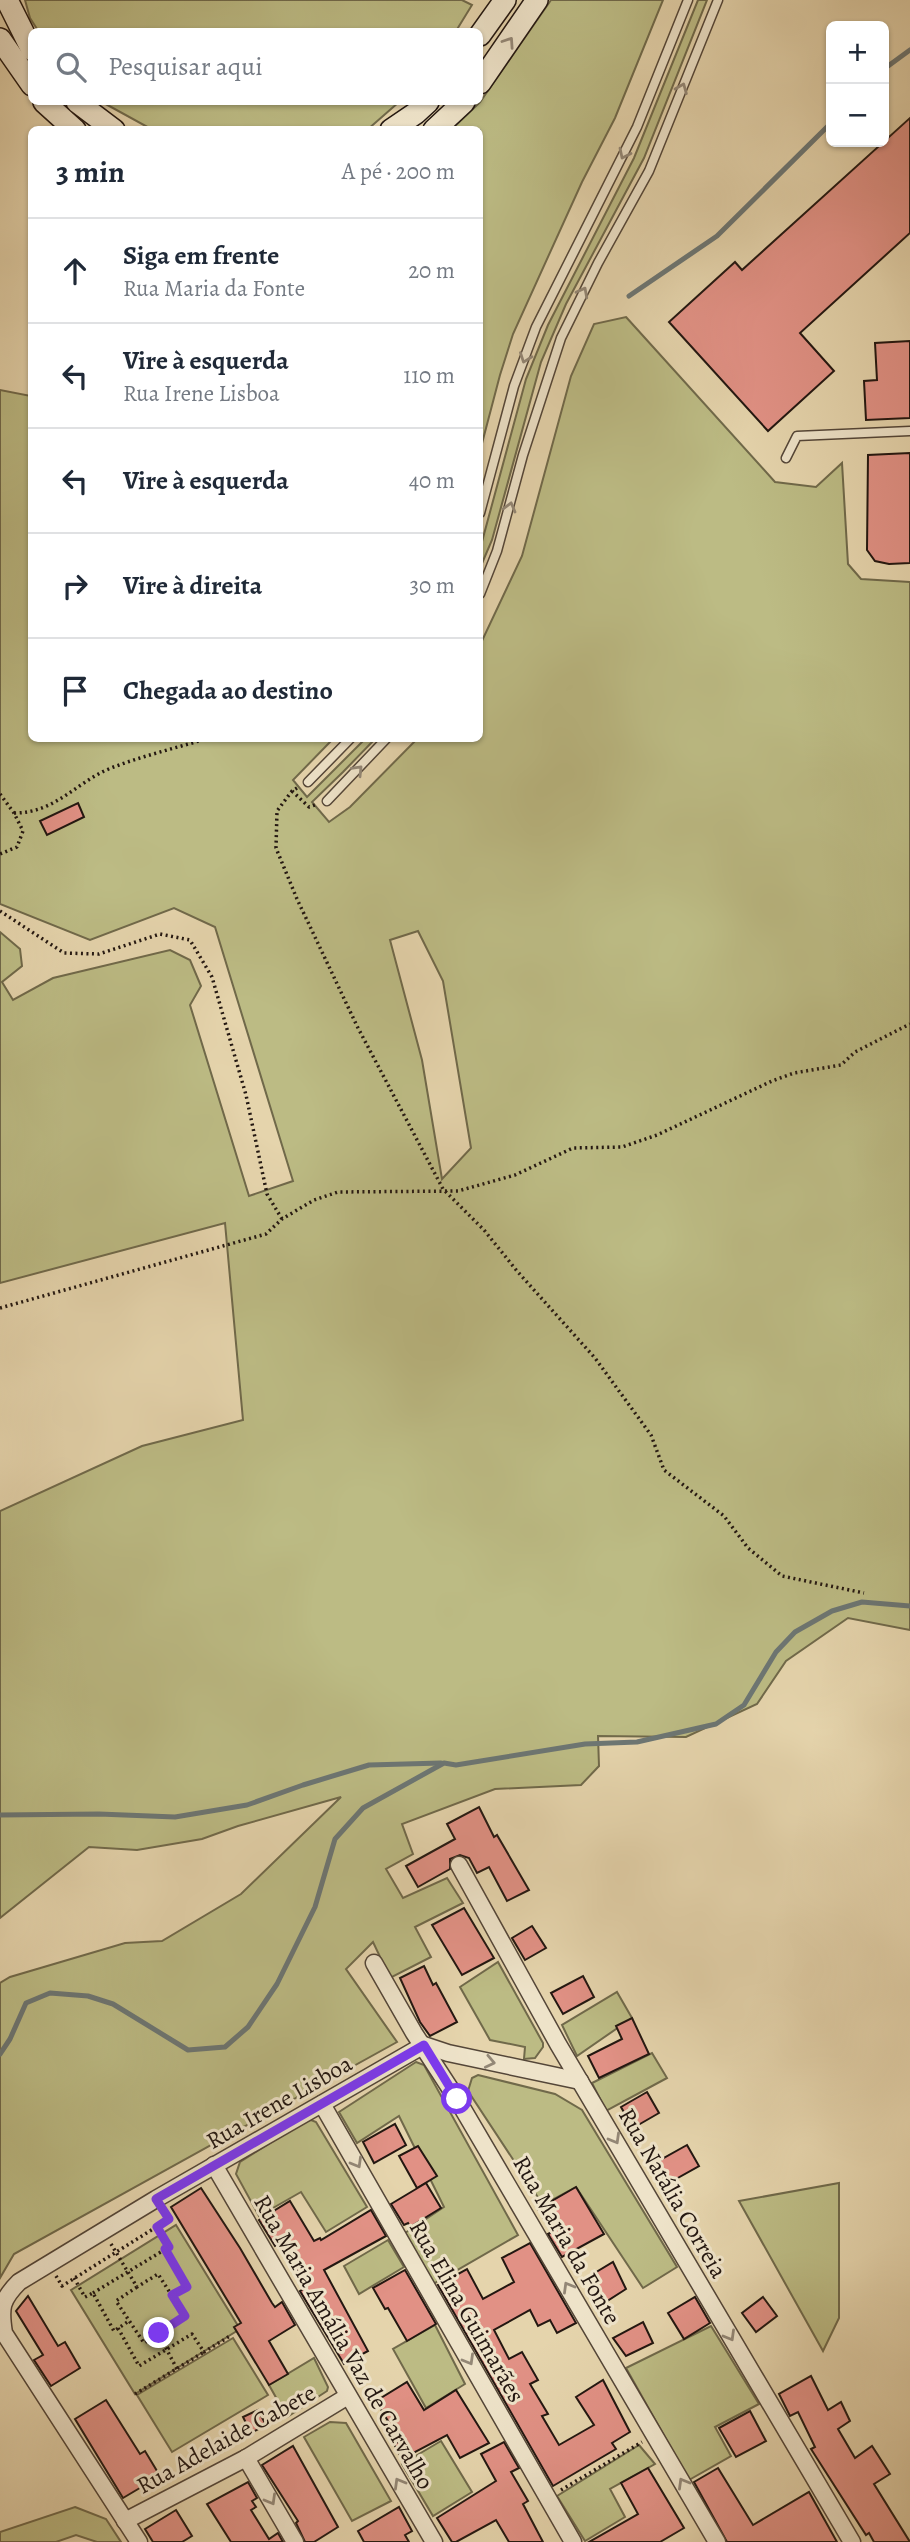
<!DOCTYPE html>
<html lang="pt">
<head>
<meta charset="utf-8">
<style>
  body { margin:0; font-family:Alegreya,serif; background:#f2f2f3; color:#1f2937 }
  .controls { position:absolute; right:21px; top:21px; display:grid; overflow:hidden; border-radius:10px; box-shadow:0 2px 5px #0004 }
  .controls button { width:63px; height:63px; display:grid; place-items:center; padding:0; border:0; border-bottom:2px solid #e0e1e3; background:#fff; color:#1f2937; font:35px sans-serif }
  .stop { position:absolute; width:21px; height:21px; margin:-16px; border:5px solid #7c3aed; border-radius:50%; background:#fff }
  .stop.end { background:#7c3aed; border-color:#fff; box-shadow:0 2px 7px #0008 }
  .list { margin:0; padding:0; list-style:none }
  h2 { display:flex; justify-content:space-between; align-items:center; height:91px; margin:0; padding:0 28px; font-size:30px }
  h2 small { font-size:23px; font-weight:400; color:#747a83 }
  .list li { display:grid; grid-template-columns:46px 1fr auto; gap:21px; align-items:center; box-sizing:border-box; height:105px; padding:0 28px; border-top:2px solid #e0e1e3 }
  .list b { display:block; font-size:26px; white-space:nowrap }
  .list p { margin:0; font-size:23px; white-space:nowrap; color:#747a83 }
  .list em { font-size:23px; font-style:normal; color:#747a83 }
  .icon { flex:none; width:38px; height:38px; fill:none; stroke:currentColor; stroke-width:2; stroke-linecap:round; stroke-linejoin:round }
  .map { position:relative; flex:none; width:910px; height:2542px; overflow:hidden }
  .search { position:absolute; background:#fff; box-shadow:0 2px 5px #0004; left:28px; top:28px; width:455px; height:77px; display:flex; align-items:center; gap:18px; box-sizing:border-box; padding:0 24px; border-radius:10px; color:#747a83; font-size:26px }
  .panel { position:absolute; background:#fff; box-shadow:0 2px 5px #0004; left:28px; top:126px; width:455px; height:616px; border-radius:10px }
  .map>svg:first-child { display:block }
  .green { fill:#bcbb84; stroke:#70694a; stroke-width:2; fill-rule:evenodd }
  .lines { fill:none; stroke-linecap:round; stroke-linejoin:round }
  .stream { stroke:#6c7674; stroke-width:5 }
  .building { fill:#e19185; stroke:#231711; stroke-width:2 }
  .lane-casing { stroke:#544638; stroke-width:11 }
  .street-casing { stroke:#544638; stroke-width:19 }
  .secondary-casing { stroke:#231711; stroke-width:24 }
  .path { stroke:#231711; stroke-width:3.5; stroke-dasharray:2 3.5; stroke-linecap:butt }
  .lane { stroke:#eee3c9; stroke-width:8 }
  .street { stroke:#eee3c9; stroke-width:16 }
  .secondary { stroke:#eee3c9; stroke-width:21 }
  .oneway { stroke:#938776 }
  .route { stroke:#7c3aed; stroke-width:9 }
  .labels { text-anchor:middle; stroke-width:6; stroke-linejoin:round; paint-order:stroke }
  .street-label { font-size:24px; fill:#231711; stroke:#eee3c9 }
</style>
</head>
<body>
<div class="map">
<svg width="910" height="2542" viewBox="0 0 910 2542">
  <rect width="100%" height="100%" fill="#e5d4ac"/>
  <filter id="stains"><feTurbulence type="fractalNoise" baseFrequency=".00286" numOctaves="4"/><feColorMatrix values="0 0 0 0 .2 0 0 0 0 .09 0 0 0 0 .02 0 0 0 .5 -.17"/></filter>
  <radialGradient id="worn" r=".72"><stop offset=".6" stop-color="#630" stop-opacity="0"/><stop offset="1" stop-color="#630" stop-opacity=".3"/></radialGradient>
  <!-- green -->
  <g class="green">
    <path d="M25,0H462L472,5L456,31L39,32L30,18Z"/>
    <path d="M551,0H663L615,118L582,182L513,334L500,375L480,451V130H451L480,102Z"/>
    <path d="M698,0H707L644,158L566,304L541,362L492,540L480,568V549L526,379L548,325L634,158Z"/>
    <path d="M102,102H399L367,130L151,129Z"/>
    <path d="M626,317L775,482L816,487L842,463L848,564L861,579L910,582V1630L848,1618L786,1661L757,1704L686,1737L598,1736L599,1766L581,1785L495,1789L402,1824L413,1854L386,1869L403,1898L447,1878L463,1903L415,1927L431,1957L390,1978L373,1942L346,1969L397,2042L14,2254L0,2278V1983L10,1977L125,1943L162,1941L241,1894L341,1797L238,1826L202,1839L137,1850L89,1847L0,1918V1511L142,1446L243,1420L225,1223L0,1283V932L20,949L22,966L2,982L13,1000L53,978L170,950L190,960L201,986L190,1005L249,1196L293,1181L215,927L174,908L90,940L0,904V390L31,396L32,738L333,739L293,780L307,797L365,739H375L343,772L312,802L329,822L350,807L417,739L480,738V645L522,556L571,376L594,324ZM418,931L443,981L471,1148L442,1179L422,1060L390,940Z"/>
    <path d="M498,1962L543,2043V2047L535,2058L524,2059L525,2047L490,2040L460,1987Z"/>
    <path d="M617,1992L632,2018L577,2056L562,2025Z"/>
    <path d="M652,2053L667,2078L606,2111L592,2083Z"/>
    <path d="M416,2062L424,2065L518,2235L433,2284L405,2233L444,2207L399,2116L357,2143L339,2112Z"/>
    <path d="M478,2075L555,2094L582,2110L677,2267L643,2288L576,2187L543,2205L468,2091L472,2078Z"/>
    <path d="M311,2120L316,2122L367,2207L326,2232L301,2192L259,2216L236,2174L240,2162L305,2121Z"/>
    <path d="M839,2183V2318L823,2351L739,2201Z"/>
    <path d="M176,2225L240,2329L135,2394L71,2290Z"/>
    <path d="M388,2240L404,2267L359,2294L344,2266Z"/>
    <path d="M435,2325L465,2384L426,2408L393,2349Z"/>
    <path d="M711,2326L759,2404L715,2427L731,2456L689,2480L626,2368Z"/>
    <path d="M233,2338L268,2395L172,2452L137,2395Z"/>
    <path d="M314,2358L328,2387L327,2391L287,2417L269,2385Z"/>
    <path d="M330,2422L346,2423L391,2501L352,2521L304,2437Z"/>
    <path d="M441,2441L472,2492L433,2516L402,2464Z"/>
    <path d="M639,2445L655,2464L610,2489L625,2517L585,2541L557,2496Z"/>
    <path d="M75,2507L106,2519L121,2542H97L76,2535L56,2542H0V2532Z"/>
  </g>
  <g class="lines">
    <!-- stream -->
    <g class="stream">
      <path d="M884,69L910,50"/>
      <path d="M629,296L717,236L831,123"/>
      <path d="M0,1815L99,1814L175,1817L247,1805L303,1785L369,1765L441,1763"/>
      <path d="M0,2054L10,2039L26,2003L50,1993L88,1996L113,2004L188,2050L225,2047L248,2027L277,1984L315,1907L335,1839L363,1808L444,1763L456,1765L585,1744L637,1742L716,1724L744,1705L776,1652L795,1632L832,1611L862,1602L910,1606"/>
    </g>
  </g>
  <!-- building -->
  <g class="building">
    <path d="M910,118V233L800,333L834,371L768,431L669,322L735,262L742,270Z"/>
    <path d="M910,341V418L866,420L864,381L877,380L875,343Z"/>
    <path d="M910,453V563L889,564L875,561L867,550L868,455Z"/>
    <path d="M78,803L84,817L47,835L40,821Z"/>
    <path d="M479,1807L494,1837L497,1835L529,1890L507,1901L489,1867L477,1873L469,1858L460,1855L450,1859V1869L418,1887L406,1866L455,1839L447,1824Z"/>
    <path d="M464,1908L494,1958L462,1975L432,1925Z"/>
    <path d="M532,1926L546,1948L525,1960L512,1938Z"/>
    <path d="M424,1966L433,1985L436,1983L457,2022L430,2036L420,2022L400,1978Z"/>
    <path d="M583,1976L594,1997L563,2014L551,1993Z"/>
    <path d="M632,2018L649,2054L599,2078L588,2056L622,2039L616,2026Z"/>
    <path d="M647,2092L659,2113L633,2128L621,2107Z"/>
    <path d="M395,2124L406,2145L374,2163L363,2142Z"/>
    <path d="M687,2145L699,2166L667,2184L655,2163Z"/>
    <path d="M418,2146L437,2176L417,2188L399,2156Z"/>
    <path d="M426,2183L441,2208L410,2227L408,2223L404,2225L391,2204Z"/>
    <path d="M576,2187L604,2234L562,2257L548,2234L552,2232L538,2209Z"/>
    <path d="M201,2188L240,2248L272,2303L275,2307L282,2302L295,2325L269,2341L288,2374L269,2385L234,2327L241,2323L171,2207Z"/>
    <path d="M290,2201L314,2241L320,2238L321,2240L371,2210L386,2236L324,2270L368,2351L344,2364L300,2291L307,2287L280,2243L275,2246L259,2220Z"/>
    <path d="M530,2243L576,2323L557,2333L550,2320L538,2326L530,2310L494,2330L509,2359L522,2352L538,2380L530,2384L548,2414L542,2416L559,2445L594,2425L576,2397L603,2380L630,2432L612,2443L616,2449L553,2486L438,2285L467,2269L483,2299L514,2282L502,2258Z"/>
    <path d="M613,2262L626,2289L604,2303L588,2277Z"/>
    <path d="M405,2270L436,2324L407,2341L388,2308L385,2309L373,2288Z"/>
    <path d="M28,2296L58,2346L65,2342L80,2368L51,2386L34,2360L43,2355L16,2311Z"/>
    <path d="M695,2297L710,2323L684,2339L668,2313Z"/>
    <path d="M763,2297L777,2316L756,2332L742,2313Z"/>
    <path d="M643,2322L653,2343L626,2356L613,2338Z"/>
    <path d="M811,2376L828,2410L841,2402L850,2421L838,2429L855,2458L872,2446L890,2474L874,2484L910,2542H874L869,2533L866,2535L811,2449L815,2447L798,2412L790,2416L779,2394Z"/>
    <path d="M407,2382L424,2410L456,2390L489,2443L460,2458L447,2435L402,2459L394,2444L400,2441L376,2401Z"/>
    <path d="M106,2400L140,2454L145,2451L160,2476L123,2498L75,2419Z"/>
    <path d="M258,2410L266,2425L251,2433L243,2417Z"/>
    <path d="M750,2411L766,2441L736,2457L719,2428Z"/>
    <path d="M504,2442L519,2468L511,2472L528,2501L523,2504L543,2542H509L496,2520L456,2542H452L437,2518L496,2481L481,2454Z"/>
    <path d="M293,2446L338,2527L314,2542H305L296,2523L298,2521L262,2465Z"/>
    <path d="M648,2468L684,2528L660,2542H589L638,2514L621,2483Z"/>
    <path d="M718,2468L753,2525L809,2492L837,2542H727L694,2482Z"/>
    <path d="M248,2482L257,2498L252,2501L256,2507L251,2510L269,2539L278,2533L283,2542H231L207,2504Z"/>
    <path d="M399,2507L412,2531L405,2535L409,2542H364L358,2531Z"/>
    <path d="M176,2510L192,2536L182,2542H153L145,2529Z"/>
  </g>
  <g class="lines">
    <!-- lane casing -->
    <g class="lane-casing">
      <g id="lane">
        <path d="M786,458L797,436L910,431"/>
        <path d="M480,513L514,386L536,327L637,127L688,0"/>
        <path d="M480,594L497,551L523,455L561,338L598,263L649,171L718,0"/>
        <path d="M308,782L351,738"/>
        <path d="M327,801L387,738"/>
      </g>
    </g>
    <!-- street casing -->
    <g class="street-casing">
      <g id="street">
        <path d="M459,1865L558,2044L852,2542"/>
        <path d="M374,1963L414,2033L457,2099L717,2542"/>
        <path d="M322,2104L573,2542"/>
        <path d="M214,2165L434,2542"/>
        <path d="M246,2458L295,2542"/>
        <path d="M125,2521L246,2458L348,2396"/>
        <path d="M139,2542L4,2333C0,2308 1,2300 19,2282L156,2199L424,2045L448,2053L580,2081"/>
      </g>
    </g>
    <!-- secondary casing -->
    <g class="secondary-casing">
      <g id="secondary">
        <path d="M7,0L32,50"/>
        <path d="M480,35L505,0"/>
        <path d="M0,39L32,85"/>
        <path d="M480,83L537,0"/>
        <path d="M44,102L75,130"/>
        <path d="M77,102L114,130"/>
        <path d="M391,130L416,113L428,102"/>
        <path d="M434,130L464,102"/>
      </g>
    </g>
    <!-- path -->
    <g class="path">
      <path d="M297,788L292,791L277,811L276,848L297,899L357,1026L443,1189L484,1230L517,1271L595,1358L651,1435L664,1470L724,1516L748,1548L782,1576L864,1593"/>
      <path d="M292,791L309,807L315,805"/>
      <path d="M0,794L14,813L23,831L17,847L0,854"/>
      <path d="M14,813C56,813 76,782 111,768C142,756 176,748 209,738"/>
      <path d="M0,911L64,953L99,954L160,934L190,940L212,977L246,1095L267,1194L282,1219"/>
      <path d="M0,1308L266,1234L282,1219L314,1200L338,1192L458,1191L515,1175L573,1148L622,1147L657,1135L772,1081L794,1073L841,1065L855,1052L910,1024"/>
      <path d="M111,2244L137,2287L158,2274L185,2316L144,2343L116,2301L137,2287"/>
      <path d="M165,2249L187,2287L172,2295"/>
      <path d="M56,2276L62,2286L169,2219L164,2211"/>
      <path d="M74,2278L85,2297L93,2293L114,2331L129,2321"/>
      <path d="M93,2293L169,2247L157,2227"/>
      <path d="M118,2328L139,2366L192,2334L204,2352L230,2336"/>
      <path d="M158,2333L177,2369"/>
      <path d="M135,2394L204,2352"/>
      <path d="M561,2490L642,2442"/>
    </g>
    <!-- lane -->
    <use href="#lane" class="lane"/>
    <!-- street -->
    <use href="#street" class="street"/>
    <!-- secondary -->
    <use href="#secondary" class="secondary"/>
  </g>
  <!-- one-way arrows -->
  <defs><path id="oneway-chevron" d="M-2-3.5L2.5 0L-2 3.5" fill="none" stroke-width="1.6" stroke-linecap="round" stroke-linejoin="round" transform="scale(1.75)"/></defs>
  <g class="oneway">
    <use href="#oneway-chevron" transform="translate(509 42) rotate(-56)"/>
    <use href="#oneway-chevron" transform="translate(682 88) rotate(-68)"/>
    <use href="#oneway-chevron" transform="translate(624 154) rotate(116)"/>
    <use href="#oneway-chevron" transform="translate(583 292) rotate(-62)"/>
    <use href="#oneway-chevron" transform="translate(525 358) rotate(110)"/>
    <use href="#oneway-chevron" transform="translate(510 507) rotate(-75)"/>
    <use href="#oneway-chevron" transform="translate(358 770) rotate(-46)"/>
    <use href="#oneway-chevron" transform="translate(490 2062) rotate(12)"/>
    <use href="#oneway-chevron" transform="translate(615 2139) rotate(60)"/>
    <use href="#oneway-chevron" transform="translate(357 2163) rotate(60)"/>
    <use href="#oneway-chevron" transform="translate(568 2287) rotate(-120)"/>
    <use href="#oneway-chevron" transform="translate(730 2336) rotate(60)"/>
    <use href="#oneway-chevron" transform="translate(469 2360) rotate(60)"/>
    <use href="#oneway-chevron" transform="translate(399 2483) rotate(-120)"/>
    <use href="#oneway-chevron" transform="translate(683 2483) rotate(-120)"/>
    <use href="#oneway-chevron" transform="translate(271 2500) rotate(60)"/>
  </g>
  <g class="lines">
    <!-- route -->
    <path class="route" d="M159,2333L185,2316L172,2295L187,2287L165,2249L169,2247L157,2227L169,2219L156,2199L424,2045L457,2099"/>
  </g>
  <g class="labels">
    <!-- street labels -->
    <g class="street-label">
      <text transform="translate(279 2102) rotate(-30)" y="8">Rua Irene Lisboa</text>
      <text transform="translate(673 2193) rotate(60)" y="8">Rua Natália Correia</text>
      <text transform="translate(567 2240) rotate(60)" y="8">Rua Maria da Fonte</text>
      <text transform="translate(467 2311) rotate(60)" y="8">Rua Elina Guimarães</text>
      <text transform="translate(344 2342) rotate(60)" y="8">Rua Maria Amália Vaz de Carvalho</text>
      <text transform="translate(226 2439) rotate(-29)" y="8">Rua Adelaide Cabete</text>
    </g>
  </g>
  <rect width="100%" height="100%" filter="url(#stains)"/>
  <rect width="100%" height="100%" fill="url(#worn)"/>
</svg>
<div class="controls">
<button>+</button>
<button>−</button>
</div>
<div class="stop" style="left:457px;top:2099px"></div>
<div class="stop end" style="left:159px;top:2333px"></div>
<div class="search"><svg class="icon" aria-label="search" viewBox="0 0 24 24"><circle cx="10" cy="10" r="6"/><path d="M15 15l6 6"/></svg>Pesquisar aqui</div>
<section class="panel">
<h2>3 min<small>A pé · 200 m</small></h2>
<ul class="list">
<li><svg class="icon" aria-label="ahead" viewBox="0 0 24 24"><path d="M12 20V5M6 11l6-6 6 6"/></svg><div><b>Siga em frente</b><p>Rua Maria da Fonte</p></div><em>20 m</em></li>
<li><svg class="icon" aria-label="left" viewBox="0 0 24 24"><path d="M17 20v-9H6M10 6l-5 5 5 5"/></svg><div><b>Vire à esquerda</b><p>Rua Irene Lisboa</p></div><em>110 m</em></li>
<li><svg class="icon" aria-label="left" viewBox="0 0 24 24"><path d="M17 20v-9H6M10 6l-5 5 5 5"/></svg><div><b>Vire à esquerda</b></div><em>40 m</em></li>
<li><svg class="icon" aria-label="right" viewBox="0 0 24 24"><path d="M7 20v-9h11M14 6l5 5-5 5"/></svg><div><b>Vire à direita</b></div><em>30 m</em></li>
<li><svg class="icon" aria-label="arrive" viewBox="0 0 24 24"><path d="M6 21V4h12l-3 4 3 4H6"/></svg><div><b>Chegada ao destino</b></div></li>
</ul>
</section>
</div>
</body>
</html>
